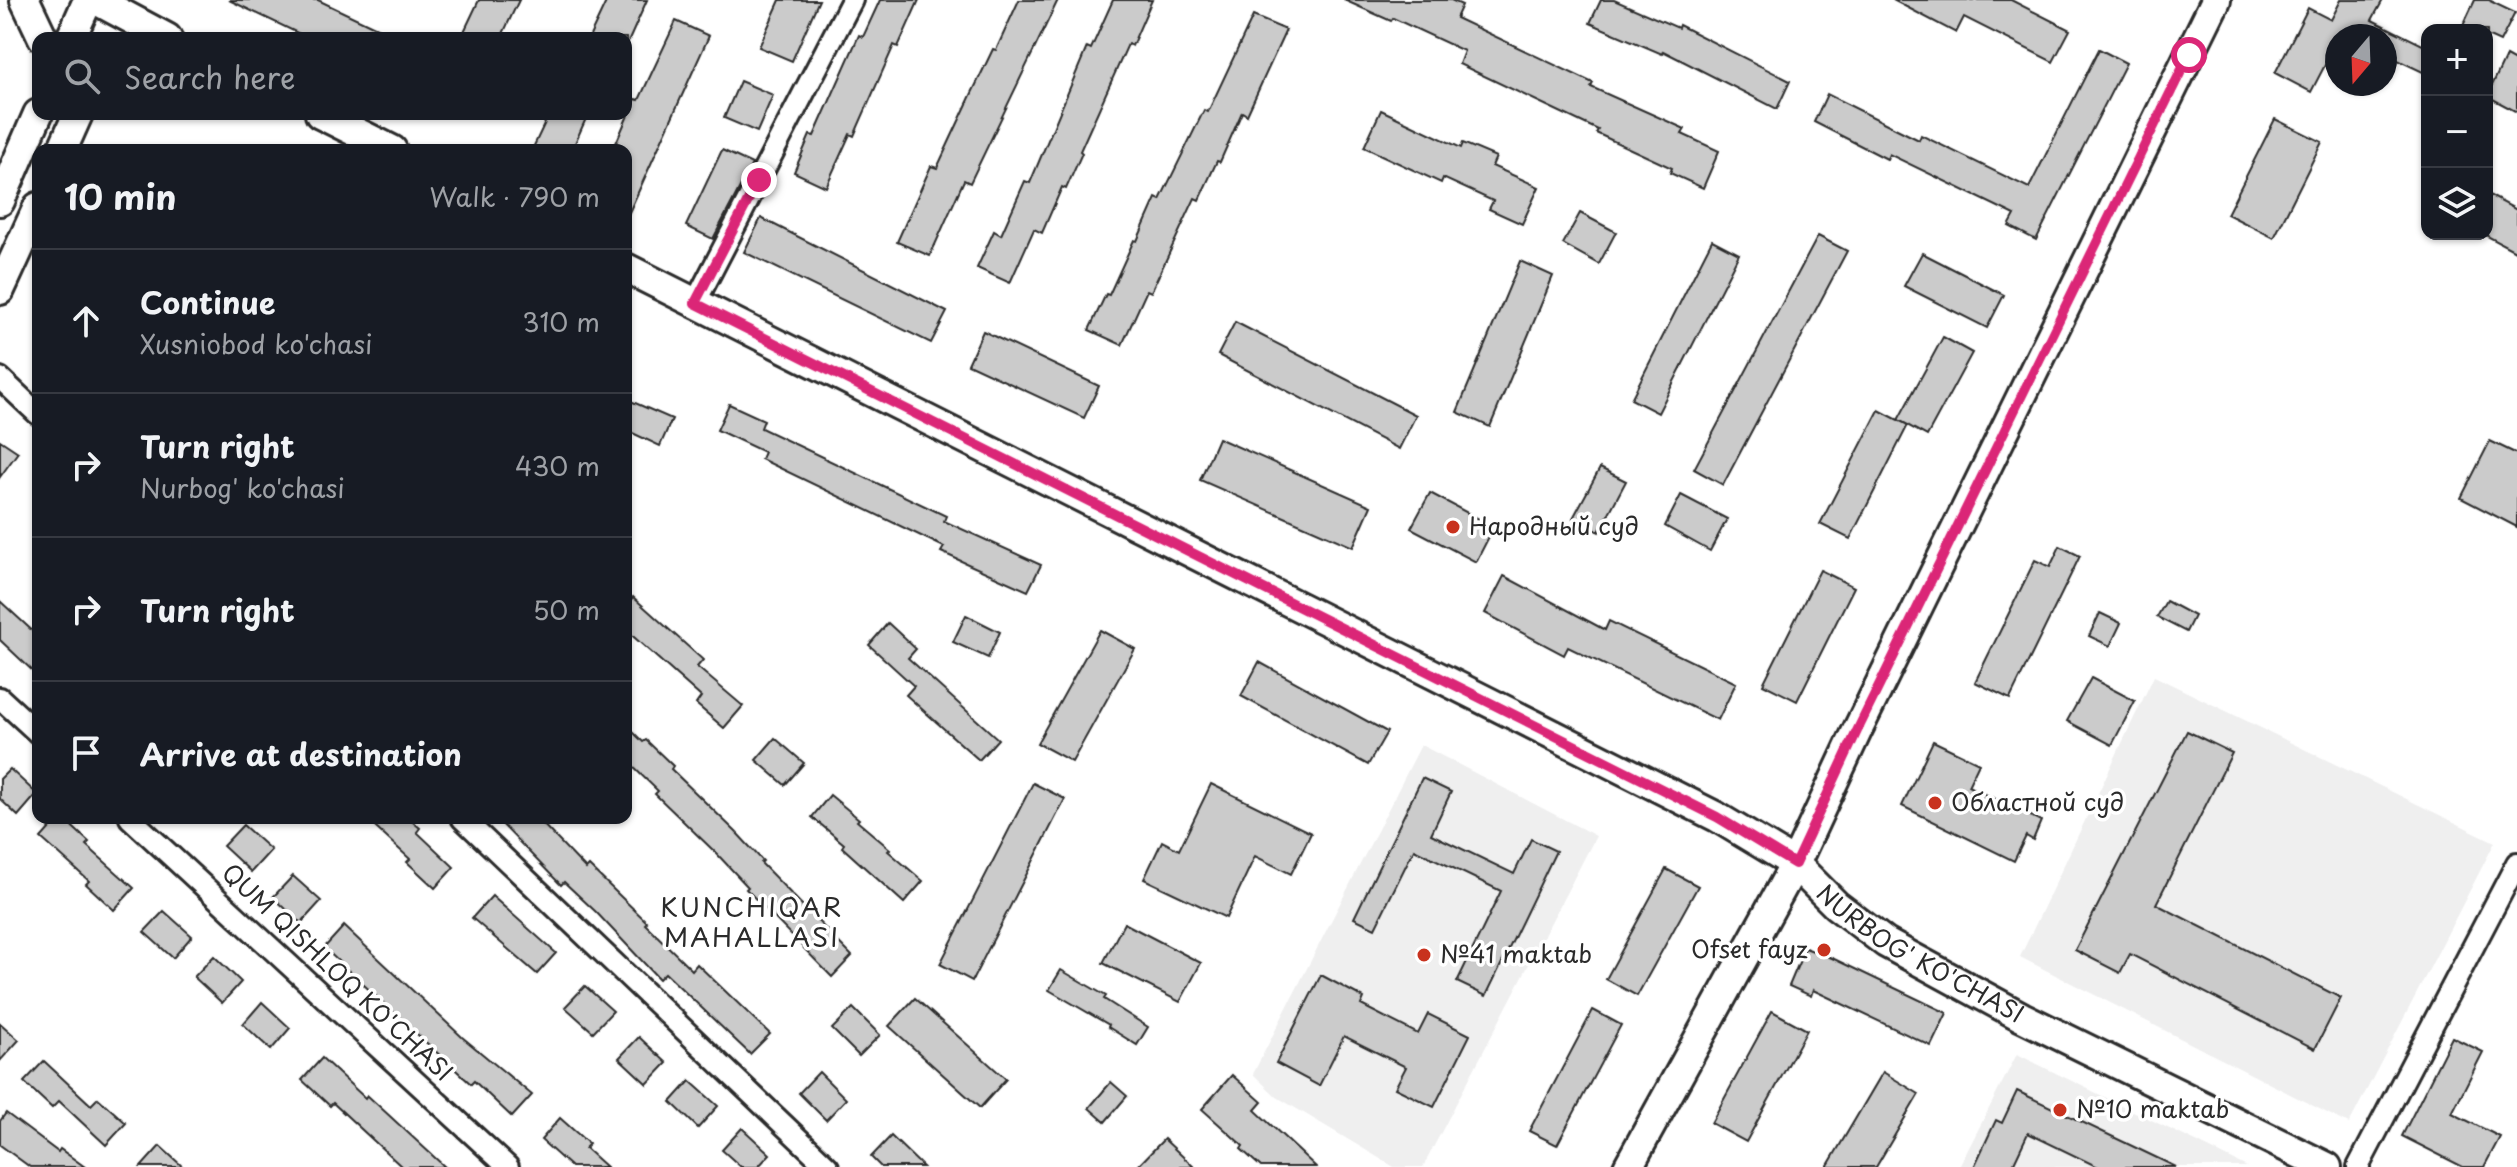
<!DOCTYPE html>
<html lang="en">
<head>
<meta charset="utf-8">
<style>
  body { margin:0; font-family:"Playpen Sans",sans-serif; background:#242831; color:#f1f3f6 }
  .controls { position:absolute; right:24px; top:24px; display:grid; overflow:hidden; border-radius:16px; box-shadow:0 2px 6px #0004 }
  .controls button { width:72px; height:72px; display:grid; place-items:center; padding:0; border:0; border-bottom:2px solid #363941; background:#171b24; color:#f1f3f6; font:40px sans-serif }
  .compass { position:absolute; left:2325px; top:24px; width:72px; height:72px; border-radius:50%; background:#171b24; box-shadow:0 2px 6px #0004; rotate:199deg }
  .stop { position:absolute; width:24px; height:24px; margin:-18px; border:6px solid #db2777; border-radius:50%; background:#fff }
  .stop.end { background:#db2777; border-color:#fff; box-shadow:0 2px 8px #0008 }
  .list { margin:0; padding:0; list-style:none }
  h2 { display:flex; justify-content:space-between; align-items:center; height:104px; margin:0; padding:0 32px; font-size:34px }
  h2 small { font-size:26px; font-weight:400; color:#9ea1a6 }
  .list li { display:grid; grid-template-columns:52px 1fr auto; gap:24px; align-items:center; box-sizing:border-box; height:144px; padding:0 32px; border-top:2px solid #363941 }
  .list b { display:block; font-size:30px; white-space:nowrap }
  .list p { margin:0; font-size:26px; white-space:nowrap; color:#9ea1a6 }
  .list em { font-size:26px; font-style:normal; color:#9ea1a6 }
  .icon { flex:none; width:44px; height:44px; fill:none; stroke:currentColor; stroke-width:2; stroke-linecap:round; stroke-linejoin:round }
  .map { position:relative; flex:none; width:2517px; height:1167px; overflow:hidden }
  .search { position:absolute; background:#171b24; box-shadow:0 2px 6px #0004; left:32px; top:32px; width:600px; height:88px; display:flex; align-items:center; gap:20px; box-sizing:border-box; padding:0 28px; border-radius:16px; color:#9ea1a6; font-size:30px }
  .panel { position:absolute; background:#171b24; box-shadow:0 2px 6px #0004; left:32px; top:144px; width:600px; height:680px; border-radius:16px }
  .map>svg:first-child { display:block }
  .built { fill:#efefef }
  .building { fill:#cbcbcb; stroke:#2b2b2b; stroke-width:2 }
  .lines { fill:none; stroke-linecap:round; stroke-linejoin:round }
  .street-casing { stroke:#2b2b2b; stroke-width:26 }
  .secondary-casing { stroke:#2b2b2b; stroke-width:34 }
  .street { stroke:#fff; stroke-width:20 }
  .secondary { stroke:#fff; stroke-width:28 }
  .route { stroke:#db2777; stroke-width:10 }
  .poi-dot { fill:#c8321e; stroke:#fff; stroke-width:3 }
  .labels { text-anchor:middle; stroke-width:7; stroke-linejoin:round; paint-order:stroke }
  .poi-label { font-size:24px; fill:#2b2b2b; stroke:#fff; text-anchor:start }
  .street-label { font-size:24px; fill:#2b2b2b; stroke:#fff }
  .neighbourhood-label { font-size:26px; letter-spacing:2px; fill:#2b2b2b; stroke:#fff }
</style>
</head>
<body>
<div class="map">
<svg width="2517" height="1167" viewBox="0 0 2517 1167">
  <rect width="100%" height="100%" fill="#fff"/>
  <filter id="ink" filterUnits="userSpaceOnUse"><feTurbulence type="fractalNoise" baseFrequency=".0125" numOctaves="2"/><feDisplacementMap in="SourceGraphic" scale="16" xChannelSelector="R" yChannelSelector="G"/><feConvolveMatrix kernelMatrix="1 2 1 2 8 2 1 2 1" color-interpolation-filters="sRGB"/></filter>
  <g filter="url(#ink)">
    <!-- built -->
    <g class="built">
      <path d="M2154,676L2495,842L2349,1124L2020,957Z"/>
      <path d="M1421,745L1596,836L1423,1167H1394L1277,1097L1253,1074Z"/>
      <path d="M2017,1054L2247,1167H1959Z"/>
    </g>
    <!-- building -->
    <g class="building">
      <path d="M229,0H318L398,38H308Z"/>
      <path d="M479,0H519L501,38H461Z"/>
      <path d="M607,0H647L626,47V38H589Z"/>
      <path d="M780,0H819L792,61L759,47Z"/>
      <path d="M880,0H919L898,47L894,45L854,136L850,134L826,187L794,172L810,135L814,136L859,35L863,37Z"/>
      <path d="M1019,0H1058L970,183L964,180L930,256L897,242L931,166L937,168L972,93L993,49L996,50Z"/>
      <path d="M1113,0H1152L1132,46L1128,44L1080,151L1082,153L1066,189L1062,187L1042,233L1034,229L1010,283L977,268L994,231L1001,235L1025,181L1030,183L1087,47L1091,49Z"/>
      <path d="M1344,0H1451L1462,5L1456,18L1593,83L1591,87L1685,129L1682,134L1719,151L1703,188L1670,173L1672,168L1596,133L1598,130L1459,64L1464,51L1393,18L1391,21Z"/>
      <path d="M1601,0H1614L1678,28L1679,25L1790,81L1777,109L1663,51L1662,54L1590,23Z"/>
      <path d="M1893,0H2011L2070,30L2053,62L1964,17L1956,33Z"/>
      <path d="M2341,0H2383L2372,20L2427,47V74L2385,54V36H2337V42L2311,92L2275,73L2308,8L2331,20Z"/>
      <path d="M2475,0H2488L2515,13L2500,42L2487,36V30H2461Z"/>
      <path d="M1253,16L1286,30L1247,115L1242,112L1220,162L1217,161L1199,200L1195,198L1151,292L1147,290L1122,345L1089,330L1106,294L1109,295L1134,240L1137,241L1156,198L1160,200L1204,110L1208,112Z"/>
      <path d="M676,21L709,36L626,219V150H613L635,99L639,100Z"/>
      <path d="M2099,49L2126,63L2036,240L2009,226L2015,215L1889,154L1887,159L1814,122L1827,94L1919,140L1921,135L2029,188Z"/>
      <path d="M2506,56L2517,62V112L2487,96Z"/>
      <path d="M740,81L773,95L757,132L724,118Z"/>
      <path d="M1381,110L1461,148L1463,143L1496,157L1492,166L1539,187L1522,224L1489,209L1493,201L1443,178L1441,183L1364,147Z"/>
      <path d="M549,114H588L572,150H532Z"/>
      <path d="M2275,119L2322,142L2274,238L2227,214Z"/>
      <path d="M722,150L752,164L713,239L686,226Z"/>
      <path d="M2487,194L2517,210V252L2487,236Z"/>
      <path d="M1580,213L1616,232L1599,264L1563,244Z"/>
      <path d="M761,218L947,312L931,343L744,252Z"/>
      <path d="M1818,236L1847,251L1723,485L1694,469Z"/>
      <path d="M1712,240L1739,254L1658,413L1631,399Z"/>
      <path d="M1922,253L2004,295L1987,328L1904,286Z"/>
      <path d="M1520,261L1553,276L1490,427L1457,412Z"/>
      <path d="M1235,322L1416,415L1399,449L1218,355Z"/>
      <path d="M983,331L1099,386L1084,418L968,364Z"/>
      <path d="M1943,337L1972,353L1927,436L1898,420Z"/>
      <path d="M626,399L672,419L660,446L626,430Z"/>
      <path d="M729,404L764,420L761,428L946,516L944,521L1041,565L1028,591L941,552L944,547L761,459L764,452L717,430Z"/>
      <path d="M1879,410L1908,425L1850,539L1820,524Z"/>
      <path d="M1218,438L1371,506L1353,547L1200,480Z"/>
      <path d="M0,440L18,452L0,477Z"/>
      <path d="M2490,441L2517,454V527L2461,498Z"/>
      <path d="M1600,468L1626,481L1599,532L1573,518Z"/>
      <path d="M1430,493L1494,527L1476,562L1411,528Z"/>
      <path d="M1681,495L1727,519L1710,551L1665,526Z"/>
      <path d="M2060,546L2080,556L2010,699L1975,682L2035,560L2050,567Z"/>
      <path d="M1820,570L1854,587L1797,701L1763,684Z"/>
      <path d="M1504,576L1605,630L1609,621L1736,683L1718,720L1568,647L1564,655L1485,613Z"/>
      <path d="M633,597L703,660L697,667L743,706L724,728L696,704L701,697L626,630V605Z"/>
      <path d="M0,601L38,636V676L0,640Z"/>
      <path d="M2166,601L2194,616L2186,632L2157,617Z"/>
      <path d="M2100,613L2121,623L2110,646L2089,636Z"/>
      <path d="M966,615L1000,632L988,658L953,642Z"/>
      <path d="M888,623L916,649L908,658L998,739L979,760L906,695L914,686L869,645Z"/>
      <path d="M1100,630L1135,649L1072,762L1037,743Z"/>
      <path d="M1259,662L1387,732L1368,765L1241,696Z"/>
      <path d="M2091,678L2135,701L2112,745L2067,721Z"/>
      <path d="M626,725L643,742L646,740L673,766L671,769L736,832L763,861L761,863L852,956L832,977L746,889L748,887L717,854L655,794L658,791L626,760Z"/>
      <path d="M2187,731L2232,753L2156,904L2341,998L2315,1049L2130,954L2120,973L2075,950Z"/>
      <path d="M775,738L804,763L785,785L756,760Z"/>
      <path d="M1933,741L1979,763L1968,786L2041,821L2033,840L2026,836L2014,861L1902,806Z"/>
      <path d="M10,769L37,794L18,816L0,799V779Z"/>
      <path d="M1422,778L1451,792L1431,834L1514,874L1531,839L1556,851L1486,996L1457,982L1501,891L1414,849L1375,928L1354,918Z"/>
      <path d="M1033,783L1065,799L972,981L940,964Z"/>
      <path d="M1211,784L1311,833L1291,874L1255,856L1226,918L1144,879L1162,841L1179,850Z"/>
      <path d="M830,795L859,819L857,821L890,849L888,851L923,881L904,903L842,847L844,844L812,817Z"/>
      <path d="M59,818H63L89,842L86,845L134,888L114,910L86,884L89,881L41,838Z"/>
      <path d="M365,818H408L420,828L417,832L454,867L435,888L407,862L410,859Z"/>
      <path d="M496,818H537L586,869L589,866L647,922L645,924L692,970L697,964L770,1034L750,1054L665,973L659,979L596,912L564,882L561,885Z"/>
      <path d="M243,825L271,850L251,872L223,846Z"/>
      <path d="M1666,869L1698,886L1637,996L1606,979Z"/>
      <path d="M293,876L321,901L301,923L273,897Z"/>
      <path d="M492,896L556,953L537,974L472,918Z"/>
      <path d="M164,911L192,936L173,958L144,932Z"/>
      <path d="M1124,923L1201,963L1180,1002L1103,963Z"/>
      <path d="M344,926L462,1037L532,1095L512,1117L474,1081L471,1084L324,948Z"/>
      <path d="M1805,948L1832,958L1947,1013L1931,1046L1813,990L1811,996L1789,986Z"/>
      <path d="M214,956L241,982L222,1003L194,977Z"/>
      <path d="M1061,970L1106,996L1104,999L1148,1027L1137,1045L1108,1027L1109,1025L1049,990Z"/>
      <path d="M1321,975L1364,998L1361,1005L1418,1034L1428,1014L1470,1035L1434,1107L1395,1088L1406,1067L1344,1036L1319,1086L1276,1063Z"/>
      <path d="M585,986L613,1011L593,1032L565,1007Z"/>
      <path d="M915,998L1006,1079L980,1108L889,1026Z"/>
      <path d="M262,1002L290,1028L271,1050L243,1024Z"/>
      <path d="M853,1008L880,1035L859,1056L832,1029Z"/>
      <path d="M1593,1010L1621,1025L1557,1145L1529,1131Z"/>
      <path d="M1772,1011L1807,1030L1746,1142L1711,1123Z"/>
      <path d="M0,1023L19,1040L0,1061Z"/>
      <path d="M639,1037L667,1063L647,1084L619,1058Z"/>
      <path d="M2452,1037L2483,1052L2452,1113L2500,1137L2484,1167H2463L2402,1136Z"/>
      <path d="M322,1058L365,1098L367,1095L445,1167H402L333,1103L330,1106L302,1080Z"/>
      <path d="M44,1061L91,1105L98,1098L126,1123L106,1145L59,1101L52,1108L24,1082Z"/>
      <path d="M819,1072L846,1099L826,1120L799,1093Z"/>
      <path d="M1883,1072L1919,1094L1876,1167H1827Z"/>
      <path d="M1232,1075L1262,1102L1255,1110L1316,1167H1261L1241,1149L1243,1146L1202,1109Z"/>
      <path d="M690,1081L718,1106L698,1128L671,1102Z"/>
      <path d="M1111,1082L1127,1096L1105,1122L1089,1108Z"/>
      <path d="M2017,1091L2176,1167H2098L2028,1133L2012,1167H1974L1996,1120L2002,1123Z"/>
      <path d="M6,1113L58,1152L60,1149L85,1167H30L0,1145V1121Z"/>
      <path d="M560,1118L589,1144L585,1148L606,1167H571L541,1140Z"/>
      <path d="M742,1128L770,1154L758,1167H741L722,1150Z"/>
      <path d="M891,1136L923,1167H881L871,1157Z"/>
      <path d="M1164,1139L1194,1167H1137Z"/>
      <path d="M160,1146L183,1167H141Z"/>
    </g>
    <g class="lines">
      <!-- street casing -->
      <g class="street-casing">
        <g id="street">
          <path d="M695,303L852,0"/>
          <path d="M0,378L38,414"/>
          <path d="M0,698L38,733"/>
          <path d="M130,818L508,1167"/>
          <path d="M462,818L828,1167"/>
          <path d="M2358,1167L2517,863"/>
        </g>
      </g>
      <!-- secondary casing -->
      <g class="secondary-casing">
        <g id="secondary">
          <path d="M25,0L43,38"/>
          <path d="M96,0L167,38"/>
          <path d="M71,38L88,0"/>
          <path d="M320,114L392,150"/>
          <path d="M62,150L78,114"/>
          <path d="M0,201L38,114"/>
          <path id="s1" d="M626,268L1717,817L1795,864L1836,905L1886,943L2022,1017L2327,1167"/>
          <path d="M0,290L38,207"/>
          <path d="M1628,1167L1795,864L1857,731L2216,0"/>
        </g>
      </g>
      <!-- street -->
      <use href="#street" class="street"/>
      <!-- secondary -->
      <use href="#secondary" class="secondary"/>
    </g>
  </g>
  <g class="lines" filter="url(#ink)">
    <!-- route -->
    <path class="route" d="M759,180L695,303L1717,817L1795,864L1857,731L2189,55"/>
  </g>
  <!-- markers -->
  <g class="poi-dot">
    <circle cx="1453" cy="527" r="8"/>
    <circle cx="1935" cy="803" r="8"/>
    <circle cx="1824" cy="950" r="8"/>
    <circle cx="1424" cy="955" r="8"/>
    <circle cx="2060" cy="1110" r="8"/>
  </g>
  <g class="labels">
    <!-- poi labels -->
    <g class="poi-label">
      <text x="1469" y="535">Народный суд</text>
      <text x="1951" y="811">Областной суд</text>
      <text x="1808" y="958" text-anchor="end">Ofset fayz</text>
      <text x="1440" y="963">№41 maktab</text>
      <text x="2076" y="1118">№10 maktab</text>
    </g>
    <!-- street labels -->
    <g class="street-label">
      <text dy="8" stroke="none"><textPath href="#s1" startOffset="1468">NURBOG' KO'CHASI</textPath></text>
      <text transform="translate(337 973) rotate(43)" y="8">QUM QISHLOQ KO'CHASI</text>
    </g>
    <!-- neighbourhood labels -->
    <g class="neighbourhood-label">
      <text x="752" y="917">KUNCHIQAR<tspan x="752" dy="30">MAHALLASI</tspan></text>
    </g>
  </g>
</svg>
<div class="controls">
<button>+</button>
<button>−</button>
<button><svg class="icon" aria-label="layers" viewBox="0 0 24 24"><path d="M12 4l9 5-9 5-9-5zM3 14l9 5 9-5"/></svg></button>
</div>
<svg class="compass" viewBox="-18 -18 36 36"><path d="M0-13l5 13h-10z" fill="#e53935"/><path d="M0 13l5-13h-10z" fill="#9ea1a6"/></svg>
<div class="stop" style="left:2189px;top:55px"></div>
<div class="stop end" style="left:759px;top:180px"></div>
<div class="search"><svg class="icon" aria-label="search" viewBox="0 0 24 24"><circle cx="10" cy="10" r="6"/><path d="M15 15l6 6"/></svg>Search here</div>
<section class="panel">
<h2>10 min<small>Walk · 790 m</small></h2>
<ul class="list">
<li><svg class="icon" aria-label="ahead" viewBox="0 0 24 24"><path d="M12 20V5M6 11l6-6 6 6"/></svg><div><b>Continue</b><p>Xusniobod ko'chasi</p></div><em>310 m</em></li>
<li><svg class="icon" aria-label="right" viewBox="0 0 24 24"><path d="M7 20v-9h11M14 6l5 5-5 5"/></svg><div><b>Turn right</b><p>Nurbog' ko'chasi</p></div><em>430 m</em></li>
<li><svg class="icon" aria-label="right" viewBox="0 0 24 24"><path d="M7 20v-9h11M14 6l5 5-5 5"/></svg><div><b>Turn right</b></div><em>50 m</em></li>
<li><svg class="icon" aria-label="arrive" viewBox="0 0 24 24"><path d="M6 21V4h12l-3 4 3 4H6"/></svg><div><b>Arrive at destination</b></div></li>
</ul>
</section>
</div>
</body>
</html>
